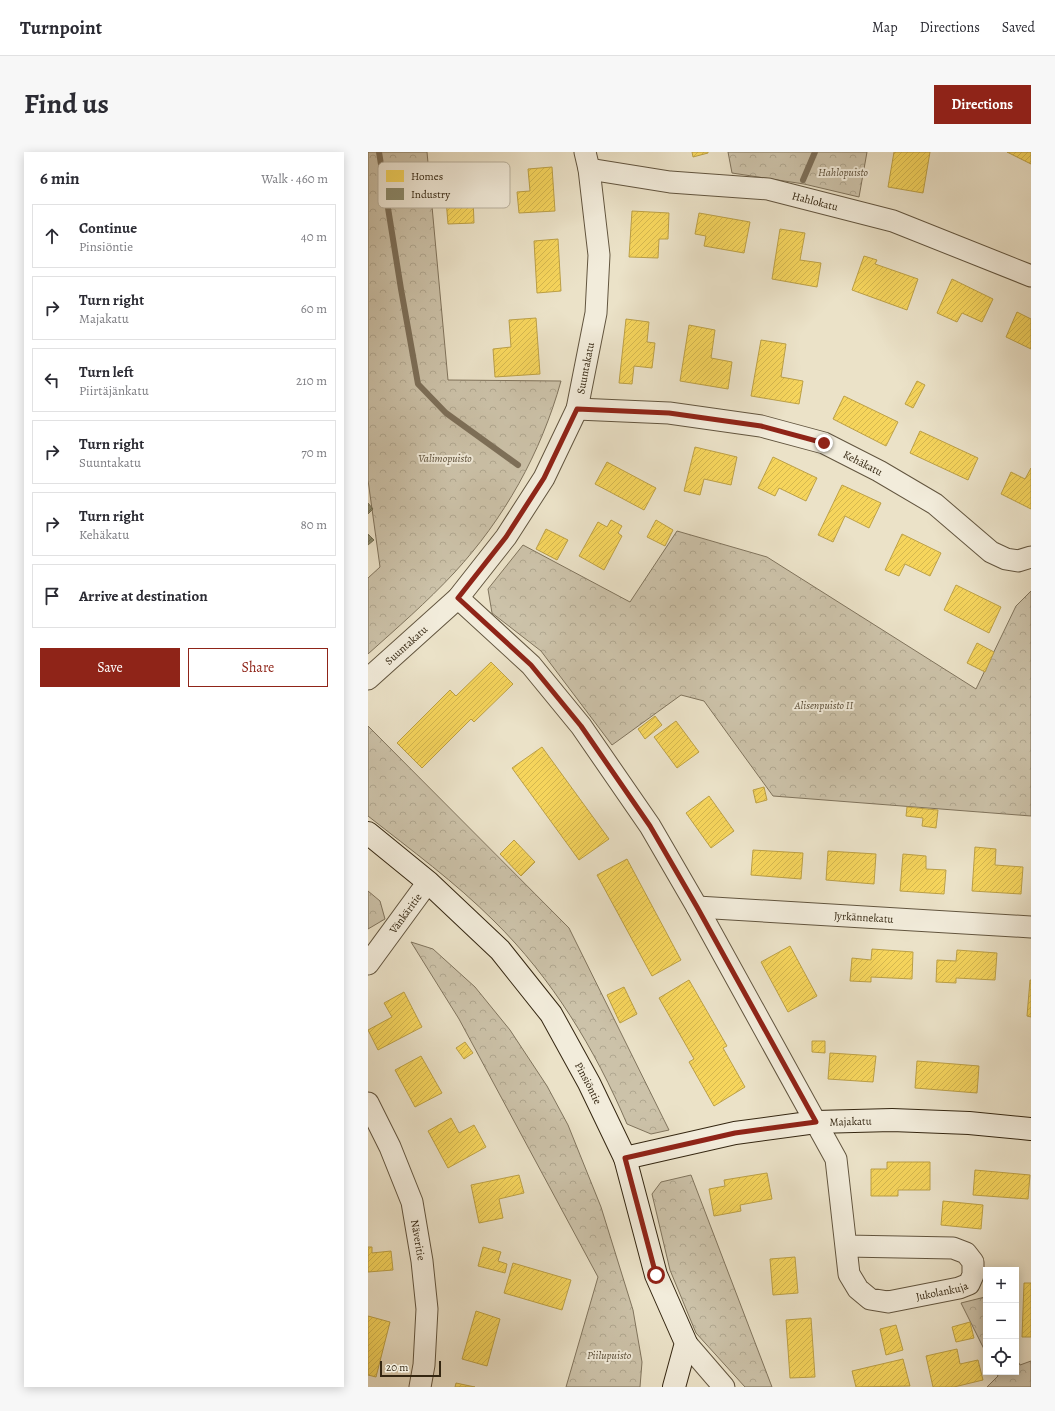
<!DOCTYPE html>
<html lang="en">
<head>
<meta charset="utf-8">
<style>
  body { margin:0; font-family:Alegreya,serif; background:#f7f7f7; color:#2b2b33 }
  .controls { position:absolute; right:12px; bottom:12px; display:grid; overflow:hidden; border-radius:0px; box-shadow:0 2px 10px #0003 }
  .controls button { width:36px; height:36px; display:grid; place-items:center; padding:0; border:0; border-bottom:1px solid #e1e1e2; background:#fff; color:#2b2b33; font:20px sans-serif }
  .scale { position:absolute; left:12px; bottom:10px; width:61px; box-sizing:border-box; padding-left:4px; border:2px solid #342611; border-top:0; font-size:11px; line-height:14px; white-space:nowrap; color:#342611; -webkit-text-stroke:3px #f2ecdb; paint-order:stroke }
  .stop { position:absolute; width:12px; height:12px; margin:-9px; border:3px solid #8f2418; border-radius:50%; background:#fff }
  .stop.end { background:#8f2418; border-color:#fff; box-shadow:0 1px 4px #0008 }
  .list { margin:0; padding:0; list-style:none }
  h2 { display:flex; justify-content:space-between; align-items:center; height:52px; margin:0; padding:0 16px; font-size:17px }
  h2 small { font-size:13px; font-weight:400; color:#7c7c81 }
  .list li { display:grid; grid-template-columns:26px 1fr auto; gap:12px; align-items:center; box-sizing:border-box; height:64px; margin:0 8px 8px; padding:0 8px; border:1px solid #e1e1e2; border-radius:0px }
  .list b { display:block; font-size:15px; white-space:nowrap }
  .list p { margin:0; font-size:13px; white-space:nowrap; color:#7c7c81 }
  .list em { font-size:13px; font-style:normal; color:#7c7c81 }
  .actions { display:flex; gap:8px; padding:12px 16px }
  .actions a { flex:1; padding:9px 0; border:1px solid #8f2418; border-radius:0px; text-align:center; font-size:14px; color:#8f2418 }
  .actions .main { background:#8f2418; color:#fff }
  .icon { flex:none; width:22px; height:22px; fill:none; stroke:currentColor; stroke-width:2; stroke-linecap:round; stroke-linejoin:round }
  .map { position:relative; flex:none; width:663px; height:1235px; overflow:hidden; border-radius:0px }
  header { display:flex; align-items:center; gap:24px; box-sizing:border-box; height:56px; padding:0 20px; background:#fff; border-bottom:1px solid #e1e1e2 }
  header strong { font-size:19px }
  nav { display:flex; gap:22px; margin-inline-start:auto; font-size:14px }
  .intro { display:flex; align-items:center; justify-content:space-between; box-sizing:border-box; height:96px; padding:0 24px }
  h1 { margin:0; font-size:28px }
  .button { padding:10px 18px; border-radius:0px; background:#8f2418; color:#fff; font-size:14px; font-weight:700 }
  main { display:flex; gap:24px; padding:0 24px }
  aside { flex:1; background:#fff; border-radius:0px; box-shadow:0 2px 10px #0003 }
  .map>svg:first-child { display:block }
  .forest { fill:url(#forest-crowns); stroke:#80745d }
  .homes { fill:url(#homes-hatch); stroke:#bca046 }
  .industry { fill:url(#industry-hatch); stroke:#726d52 }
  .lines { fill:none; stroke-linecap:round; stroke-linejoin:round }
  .stream { stroke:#7d705a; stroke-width:6 }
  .street-casing { stroke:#62553f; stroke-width:23 }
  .secondary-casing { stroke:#342611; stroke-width:24 }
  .street { stroke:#f2ecdb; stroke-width:21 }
  .secondary { stroke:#f2ecdb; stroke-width:22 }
  .route { stroke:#8f2418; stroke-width:5 }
  .labels { text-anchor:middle; stroke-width:4; stroke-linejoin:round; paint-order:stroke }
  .park-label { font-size:11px; font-style:italic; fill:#5a4d37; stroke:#f2ecdb }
  .street-label { font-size:11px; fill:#342611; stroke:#f2ecdb }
  .key { fill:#f2ecdb; stroke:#b9b19e; stroke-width:1 }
  .key-label { font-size:11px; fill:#342611 }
</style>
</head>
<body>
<header>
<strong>Turnpoint</strong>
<nav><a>Map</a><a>Directions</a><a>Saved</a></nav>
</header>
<div class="intro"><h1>Find us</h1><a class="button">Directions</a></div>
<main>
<aside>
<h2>6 min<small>Walk · 460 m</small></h2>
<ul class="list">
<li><svg class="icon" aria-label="ahead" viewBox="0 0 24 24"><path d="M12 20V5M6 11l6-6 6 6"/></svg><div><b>Continue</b><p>Pinsiöntie</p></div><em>40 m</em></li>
<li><svg class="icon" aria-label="right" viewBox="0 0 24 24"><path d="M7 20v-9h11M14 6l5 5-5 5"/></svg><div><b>Turn right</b><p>Majakatu</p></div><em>60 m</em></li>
<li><svg class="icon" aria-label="left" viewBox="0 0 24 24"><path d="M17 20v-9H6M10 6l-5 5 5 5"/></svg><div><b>Turn left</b><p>Piirtäjänkatu</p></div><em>210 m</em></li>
<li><svg class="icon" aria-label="right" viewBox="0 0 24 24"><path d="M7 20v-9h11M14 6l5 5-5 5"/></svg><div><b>Turn right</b><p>Suuntakatu</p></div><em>70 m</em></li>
<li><svg class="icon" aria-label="right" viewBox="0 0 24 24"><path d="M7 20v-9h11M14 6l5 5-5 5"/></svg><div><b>Turn right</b><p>Kehäkatu</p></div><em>80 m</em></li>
<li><svg class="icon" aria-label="arrive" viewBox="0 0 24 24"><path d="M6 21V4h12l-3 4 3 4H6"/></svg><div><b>Arrive at destination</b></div></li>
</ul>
<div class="actions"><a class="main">Save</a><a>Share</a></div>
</aside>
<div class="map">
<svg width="663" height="1235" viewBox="0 0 663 1235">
  <defs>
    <pattern id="forest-crowns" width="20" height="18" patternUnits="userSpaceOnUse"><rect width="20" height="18" fill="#ccc2a9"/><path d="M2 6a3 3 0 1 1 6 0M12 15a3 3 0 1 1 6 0" fill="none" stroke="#b0a790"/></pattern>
    <pattern id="homes-hatch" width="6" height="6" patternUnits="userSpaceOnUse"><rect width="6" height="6" fill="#f6d55c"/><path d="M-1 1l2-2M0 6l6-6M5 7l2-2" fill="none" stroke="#d4b74f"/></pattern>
    <pattern id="industry-hatch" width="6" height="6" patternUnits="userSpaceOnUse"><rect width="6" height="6" fill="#8c8c6e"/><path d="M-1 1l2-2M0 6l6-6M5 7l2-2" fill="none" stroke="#737259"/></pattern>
  </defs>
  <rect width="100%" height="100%" fill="#ebe2c8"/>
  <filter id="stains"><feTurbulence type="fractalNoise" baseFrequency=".005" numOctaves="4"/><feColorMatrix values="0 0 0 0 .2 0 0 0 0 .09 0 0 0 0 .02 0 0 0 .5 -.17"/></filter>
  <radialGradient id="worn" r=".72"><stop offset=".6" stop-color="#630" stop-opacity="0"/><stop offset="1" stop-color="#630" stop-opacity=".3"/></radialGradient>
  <!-- forest -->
  <g class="forest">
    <path d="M0,0H59L80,228L193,229C173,301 136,367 86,421C59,450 29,476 0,502V426L12,415L0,328Z"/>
    <path d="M360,0H499L491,45L436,32L364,21Z"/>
    <path d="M309,379L399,405L608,537L648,454L663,439V664L405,644L336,549L313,543L244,593L173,499L124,461L120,437L155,393L262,450Z"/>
    <path d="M0,574L201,776L301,978L283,982L259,972C227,897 184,826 126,769C87,730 43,698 0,664Z"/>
    <path d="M0,739L12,749L17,767L0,777Z"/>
    <path d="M43,790L65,797L107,835L142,878L179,934L200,973L233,1055L265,1158L274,1210L272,1235H198L230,1125L91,867Z"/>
    <path d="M323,1023L404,1235H377L328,1181L302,1118L284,1042L293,1030Z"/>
    <path d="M617,1145L618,1147V1201L593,1151Z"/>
    <path d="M648,1206L652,1213L663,1209V1235H619L630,1224L628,1220H648Z"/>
  </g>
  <!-- homes -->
  <g class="homes">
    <path d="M324,0H340V1L325,5Z"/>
    <path d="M526,0H562L555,41L520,35Z"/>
    <path d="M639,0H663V12Z"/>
    <path d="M184,15L187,59L151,61L149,40L162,39L160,17Z"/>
    <path d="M105,46L106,71L80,72L78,47Z"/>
    <path d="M264,59L301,61L300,87H291L290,106L261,105Z"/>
    <path d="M331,61L382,70L376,101L336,94L338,84L327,82Z"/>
    <path d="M412,77L437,81L432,108L453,111L449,135L404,127Z"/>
    <path d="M190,87L193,139L169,141L166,89Z"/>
    <path d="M496,104L509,108L507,112L550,127L539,158L484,138Z"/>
    <path d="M584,127L625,147L614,170L594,161L589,170L569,161Z"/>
    <path d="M649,160L663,167V197L638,185Z"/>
    <path d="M168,166L172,222L127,225L125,197L143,195L141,168Z"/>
    <path d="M258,167L281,170L279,190L287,191L284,216L266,214L264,232L251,231Z"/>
    <path d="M321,173L347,178L343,206L364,210L360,237L312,229Z"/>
    <path d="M393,188L418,192L413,225L435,229L431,252L383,244Z"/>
    <path d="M549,229L557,233L545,256L537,252Z"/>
    <path d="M476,244L530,270L518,294L465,267Z"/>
    <path d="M552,279L610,306L600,328L542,301Z"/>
    <path d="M327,295L369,305L363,333L336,327L332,343L316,339Z"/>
    <path d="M405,305L449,326L438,349L411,336L407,344L390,336Z"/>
    <path d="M239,310L288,336L276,358L227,332Z"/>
    <path d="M663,316V357L633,342L643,320L657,327Z"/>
    <path d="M474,333L513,351L501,376L477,364L465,390L450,383Z"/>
    <path d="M243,368L254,374L250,381L254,384L236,418L211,404L230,370L239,375Z"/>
    <path d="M288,368L305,378L297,394L279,385Z"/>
    <path d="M178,377L200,388L189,408L168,397Z"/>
    <path d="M534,382L573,401L562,424L537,412L531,424L517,418Z"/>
    <path d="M588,433L633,455L621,481L576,458Z"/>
    <path d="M609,491L626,500L617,520L599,511Z"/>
    <path d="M123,510L145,532L106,570L103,567L54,616L29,591L82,538L88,544Z"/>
    <path d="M287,564L294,573L277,587L270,577Z"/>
    <path d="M308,569L331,600L309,616L286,585Z"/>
    <path d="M174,595L241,687L211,708L144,616Z"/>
    <path d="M396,635L399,648L388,651L385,638Z"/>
    <path d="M341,644L366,679L343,696L318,661Z"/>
    <path d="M539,655L570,658L568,676L554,674L555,666L538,664Z"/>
    <path d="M146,688L167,710L153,724L132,702Z"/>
    <path d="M607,695L628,697L627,713L655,715L653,742L604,739Z"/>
    <path d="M385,698L435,701L433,727L383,723Z"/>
    <path d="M460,699L508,702L506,732L458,728Z"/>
    <path d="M535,702L558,704V717L578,718L576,742L532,739Z"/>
    <path d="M259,707L313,808L284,824L229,723Z"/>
    <path d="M422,794L449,844L420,860L393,810Z"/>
    <path d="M504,797L545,800L544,827L503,825V830L482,829L484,806L503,808Z"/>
    <path d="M589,798L629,801L627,828L588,826V831L568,830L569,808L588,809Z"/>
    <path d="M321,828L359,894L355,896L377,935L346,954L321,910L326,907L291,846Z"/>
    <path d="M662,828H663V865L659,864Z"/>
    <path d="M256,835L269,862L252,871L239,843Z"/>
    <path d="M36,840L54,875L10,898L0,878L24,865L16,851Z"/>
    <path d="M444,889H457V901L444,900Z"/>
    <path d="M97,890L105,901L96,907L88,896Z"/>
    <path d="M462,901L508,904L505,930L460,927Z"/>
    <path d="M53,904L74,941L47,955L27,918Z"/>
    <path d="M549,909L611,914L609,941L547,936Z"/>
    <path d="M83,966L91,981L106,973L118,995L80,1016L60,979Z"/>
    <path d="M519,1010H562V1038H530V1044H503V1017H519Z"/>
    <path d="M607,1018L662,1023L660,1047L605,1043Z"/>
    <path d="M399,1021L404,1047L372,1053L373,1059L346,1064L341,1037L357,1034L356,1028Z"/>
    <path d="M151,1023L156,1041L131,1047L135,1066L111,1071L103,1033Z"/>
    <path d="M575,1049L615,1053L613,1077L573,1073Z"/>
    <path d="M0,1095H4V1101L23,1099L25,1118L0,1120Z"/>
    <path d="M115,1095L133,1100L130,1109L139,1112L137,1121L110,1114Z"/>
    <path d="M427,1105L430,1141L405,1143L402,1107Z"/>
    <path d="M145,1111L203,1128L194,1158L136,1141Z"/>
    <path d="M656,1131H663V1185H654Z"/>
    <path d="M108,1159L132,1167L119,1214L94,1207Z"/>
    <path d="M0,1164L22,1170L8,1225L0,1223Z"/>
    <path d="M443,1166L447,1225L422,1226L418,1168Z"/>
    <path d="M602,1170L606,1186L588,1190L584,1175Z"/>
    <path d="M528,1173L535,1198L518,1203L512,1177Z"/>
    <path d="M589,1197L592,1212L610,1208L615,1228L586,1235H565L558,1204Z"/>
    <path d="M535,1207L542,1234L488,1235L484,1219Z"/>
    <path d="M88,1231L107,1235H87Z"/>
  </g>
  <!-- industry -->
  <g class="industry">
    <path d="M0,351L5,357L0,362Z"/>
    <path d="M0,382L6,388L0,393Z"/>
  </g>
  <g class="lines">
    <!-- stream -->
    <g class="stream">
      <path d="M11,0L33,137L50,232L78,261L150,313"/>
      <path d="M435,28L447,0"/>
    </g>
    <!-- street casing -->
    <g class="street-casing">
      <g id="street">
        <path id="s1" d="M221,17L302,30L400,37L525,69L663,124"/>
        <path id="s2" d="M209,257L301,261L393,274L456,291L511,319L567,352L623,400L638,407L650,409L663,405"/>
        <path id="s3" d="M90,446L163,513L213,574L282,674L329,755L468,1007L481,1122L490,1137L502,1147L520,1150L591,1136L601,1132L605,1123V1110L598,1101L585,1096L478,1094"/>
        <path id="s4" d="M0,527L90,446L138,385L176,326L209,257L228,161L231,103L221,17L217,0"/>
        <path id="s5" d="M329,755L663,775"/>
        <path id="s6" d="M0,812L60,730"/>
        <path id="s7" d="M0,951L22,995L44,1050L54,1109L59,1157L56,1213L52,1235"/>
        <path d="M318,1191L356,1235"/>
      </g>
    </g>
    <!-- secondary casing -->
    <g class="secondary-casing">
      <g id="secondary">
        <path id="s8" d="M0,681L60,730L132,798L183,862L221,931L257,1006L288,1123L318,1191L306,1235"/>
        <path id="s9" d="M257,1006L367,981L448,970L524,968L601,971L663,977"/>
      </g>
    </g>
    <!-- street -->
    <use href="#street" class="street"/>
    <!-- secondary -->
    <use href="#secondary" class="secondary"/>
  </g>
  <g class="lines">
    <!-- route -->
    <path class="route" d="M288,1123L257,1006L367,981L448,970L329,755L282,674L213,574L163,513L90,446L138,385L176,326L209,257L301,261L393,274L456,291"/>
  </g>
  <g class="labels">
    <!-- park labels -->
    <g class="park-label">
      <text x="475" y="24">Hahlopuisto</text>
      <text x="77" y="310">Valimopuisto</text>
      <text x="456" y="557">Alisenpuisto II</text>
      <text x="241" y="1207">Piilupuisto</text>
    </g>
    <!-- street labels -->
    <g class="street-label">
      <text dy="4" stroke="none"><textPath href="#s1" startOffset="229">Hahlokatu</textPath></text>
      <text dy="4" stroke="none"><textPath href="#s4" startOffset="387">Suuntakatu</textPath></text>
      <text dy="4" stroke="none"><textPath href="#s2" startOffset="294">Kehäkatu</textPath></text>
      <text dy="4" stroke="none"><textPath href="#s4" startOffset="51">Suuntakatu</textPath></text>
      <text dy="4" stroke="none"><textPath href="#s6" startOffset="63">Vänkäritie</textPath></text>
      <text dy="4" stroke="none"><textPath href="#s5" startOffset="167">Jyrkännekatu</textPath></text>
      <text dy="4" stroke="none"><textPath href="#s8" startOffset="337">Pinsiöntie</textPath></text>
      <text dy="4" stroke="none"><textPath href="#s9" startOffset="229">Majakatu</textPath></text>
      <text dy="4" stroke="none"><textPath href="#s7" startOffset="147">Näveritie</textPath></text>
      <text dy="4" stroke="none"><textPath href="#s3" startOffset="903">Jukolankuja</textPath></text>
    </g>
  </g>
  <!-- legend -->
  <rect x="10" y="10" width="132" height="46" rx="6" class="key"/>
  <rect x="18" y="18" width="18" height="12" fill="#f6d55c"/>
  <rect x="18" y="36" width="18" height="12" fill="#8c8c6e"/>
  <g class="key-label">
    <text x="43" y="28">Homes</text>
    <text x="43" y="46">Industry</text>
  </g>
  <rect width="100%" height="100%" filter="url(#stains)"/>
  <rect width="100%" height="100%" fill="url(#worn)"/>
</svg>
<div class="controls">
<button>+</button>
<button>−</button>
<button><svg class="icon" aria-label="locate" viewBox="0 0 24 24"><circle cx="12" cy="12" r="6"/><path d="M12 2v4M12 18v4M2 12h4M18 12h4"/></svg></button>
</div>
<div class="scale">20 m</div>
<div class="stop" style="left:288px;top:1123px"></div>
<div class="stop end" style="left:456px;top:291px"></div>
</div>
</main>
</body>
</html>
